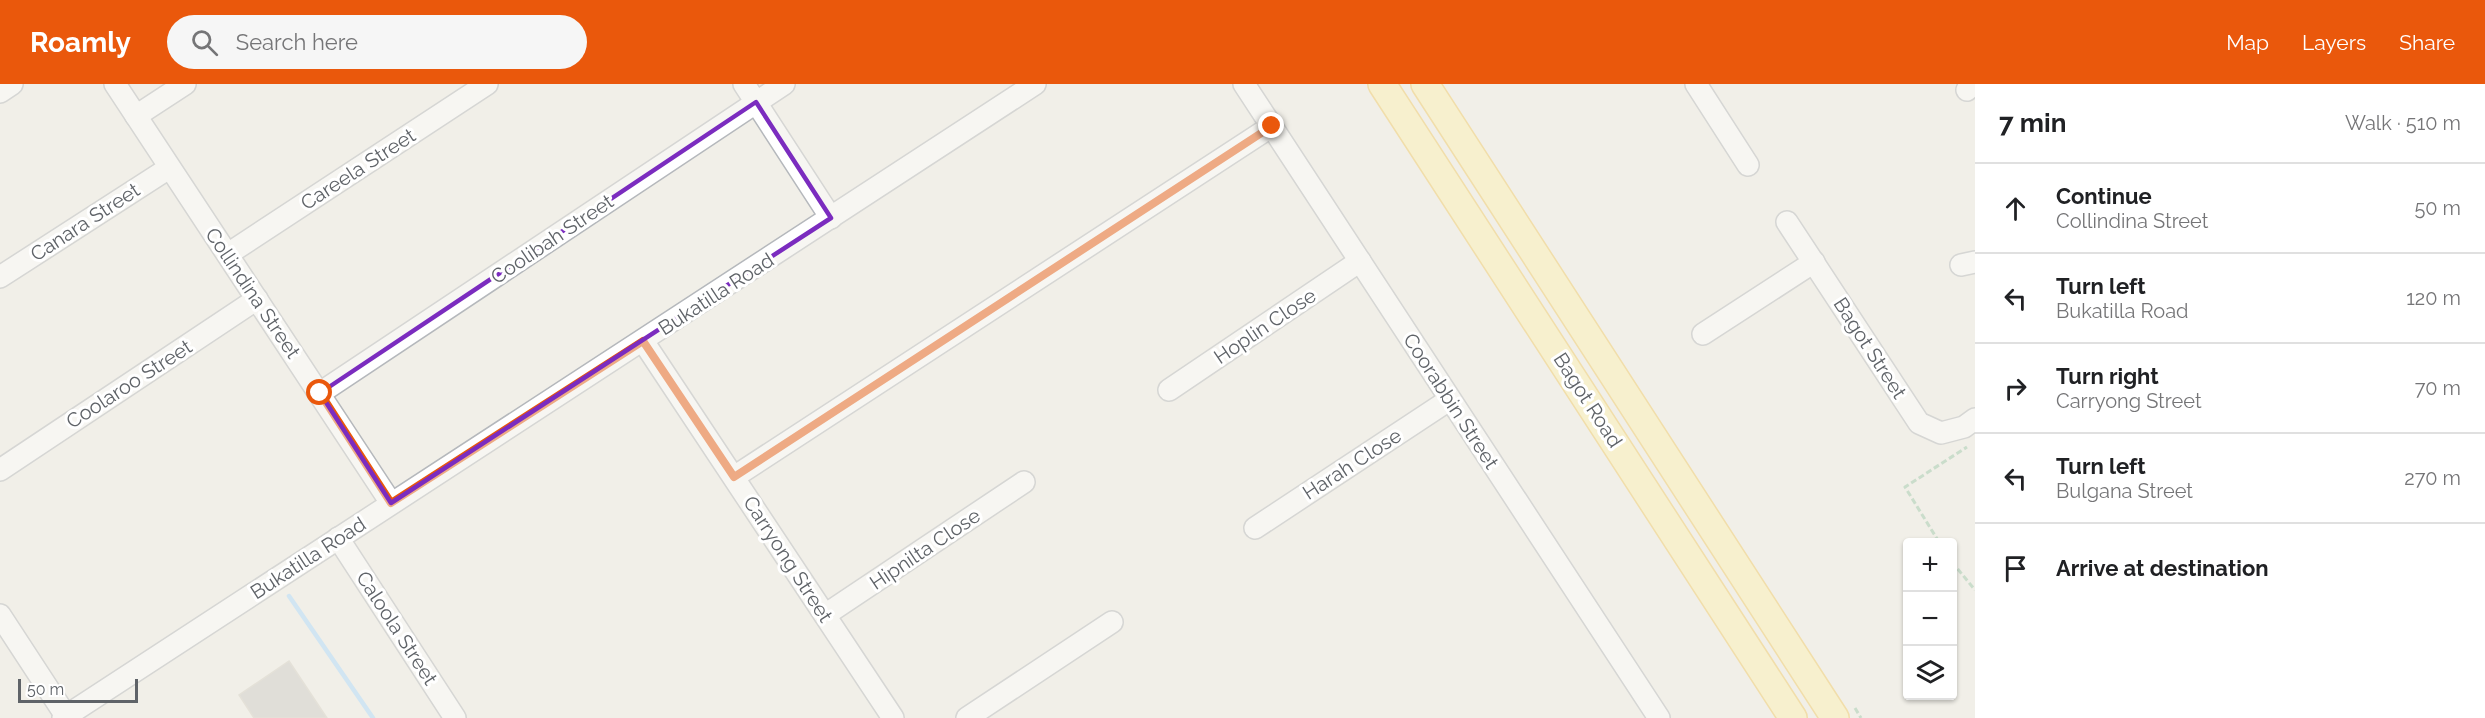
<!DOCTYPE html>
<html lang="en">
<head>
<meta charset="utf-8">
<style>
  body { margin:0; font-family:Raleway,sans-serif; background:#f6f6f6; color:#202124 }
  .controls { position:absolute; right:18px; bottom:18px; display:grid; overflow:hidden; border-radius:6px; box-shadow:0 2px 4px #0004 }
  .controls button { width:54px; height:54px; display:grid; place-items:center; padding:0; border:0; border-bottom:2px solid #e0e0e0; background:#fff; color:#202124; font:30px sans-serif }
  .scale { position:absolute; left:18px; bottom:15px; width:120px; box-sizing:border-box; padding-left:6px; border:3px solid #5f6368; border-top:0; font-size:16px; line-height:21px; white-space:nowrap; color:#5f6368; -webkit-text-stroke:4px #fff; paint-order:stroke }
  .stop { position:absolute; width:18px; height:18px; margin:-14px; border:4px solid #ea580c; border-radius:50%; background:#fff }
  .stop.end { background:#ea580c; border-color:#fff; box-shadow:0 2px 6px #0008 }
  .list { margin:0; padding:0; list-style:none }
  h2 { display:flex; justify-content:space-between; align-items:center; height:78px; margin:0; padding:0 24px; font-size:26px }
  h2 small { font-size:20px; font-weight:400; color:#757577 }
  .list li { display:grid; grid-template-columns:39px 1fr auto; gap:18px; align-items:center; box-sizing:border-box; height:90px; padding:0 24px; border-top:2px solid #e0e0e0 }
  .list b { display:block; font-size:22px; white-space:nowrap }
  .list p { margin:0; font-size:20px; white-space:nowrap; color:#757577 }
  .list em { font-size:20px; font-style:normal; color:#757577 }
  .icon { flex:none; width:33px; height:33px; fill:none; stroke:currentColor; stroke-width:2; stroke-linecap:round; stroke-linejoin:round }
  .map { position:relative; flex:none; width:1975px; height:634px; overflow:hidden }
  header { display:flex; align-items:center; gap:36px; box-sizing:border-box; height:84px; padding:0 30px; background:#ea580c; color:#fff }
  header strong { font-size:28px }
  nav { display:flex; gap:33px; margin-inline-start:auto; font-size:21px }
  .search { width:420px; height:54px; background:#f6f6f6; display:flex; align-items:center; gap:15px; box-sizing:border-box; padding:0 21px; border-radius:33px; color:#757577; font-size:22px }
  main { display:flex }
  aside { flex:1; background:#fff }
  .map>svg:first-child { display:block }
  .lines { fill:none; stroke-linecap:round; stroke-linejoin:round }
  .stream { stroke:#aadaff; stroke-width:4.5 }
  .building { fill:#cccac5; stroke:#d6d1c6; stroke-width:1.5 }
  .minor-casing { stroke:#b5b8bc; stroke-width:24 }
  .major-casing { stroke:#f2c960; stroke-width:30 }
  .path { stroke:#9cc7a9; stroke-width:3; stroke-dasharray:6 3; stroke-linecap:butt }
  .minor { stroke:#fff; stroke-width:21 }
  .major { stroke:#fff2af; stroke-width:27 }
  .route { stroke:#ea580c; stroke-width:8 }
  .marked { fill:none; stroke:#7b2cbf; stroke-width:4.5; stroke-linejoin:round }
  .labels { text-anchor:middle; stroke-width:6; stroke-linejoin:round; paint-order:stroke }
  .street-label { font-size:20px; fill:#5f6368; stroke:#fff }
</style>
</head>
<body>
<header>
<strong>Roamly</strong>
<div class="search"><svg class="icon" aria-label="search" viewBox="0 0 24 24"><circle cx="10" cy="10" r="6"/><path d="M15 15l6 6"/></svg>Search here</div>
<nav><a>Map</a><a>Layers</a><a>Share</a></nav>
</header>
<main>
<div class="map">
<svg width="1975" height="634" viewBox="0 0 1975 634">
  <rect width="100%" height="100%" fill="#f1efe8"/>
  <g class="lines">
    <!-- stream -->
    <path class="stream" d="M289,512L373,634"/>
  </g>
  <!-- building -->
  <path class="building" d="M289,577L327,634H254L239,611Z"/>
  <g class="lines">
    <!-- minor casing -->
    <g class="minor-casing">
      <g id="minor">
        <path d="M115,0L391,419"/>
        <path d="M744,0L831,134"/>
        <path d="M1244,0L1659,634"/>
        <path d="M1696,0L1748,81"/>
        <path d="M1967,6L1970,0"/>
        <path d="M0,8L12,0"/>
        <path d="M136,32L185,0"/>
        <path d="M1787,138L1919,339L1941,349L1964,343L1975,335"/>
        <path d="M228,170L487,0"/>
        <path d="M1961,181L1975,178"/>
        <path d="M0,193L169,84"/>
        <path d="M1703,250L1814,178"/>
        <path d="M643,257L893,634"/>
        <path d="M1169,306L1360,177"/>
        <path d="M320,309L784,0"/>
        <path d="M0,386L257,215"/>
        <path d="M734,393L1272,42"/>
        <path d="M1255,444L1449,316"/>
        <path d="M338,454L455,634"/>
        <path d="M0,531L66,632"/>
        <path d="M825,531L1024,398"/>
        <path d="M63,634L1035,0"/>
        <path d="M967,634L1112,538"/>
      </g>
    </g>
    <!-- major casing -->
    <g class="major-casing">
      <g id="major">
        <path d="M1382,0L1793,634"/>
        <path d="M1425,0L1835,634"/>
      </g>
    </g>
    <!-- path -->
    <g class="path">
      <path d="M1939,458L1905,403L1967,363"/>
      <path d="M1952,478L1975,506"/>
      <path d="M1855,624L1861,634"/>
    </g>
    <!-- minor -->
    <use href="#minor" class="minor"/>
    <!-- major -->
    <use href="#major" class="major"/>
  </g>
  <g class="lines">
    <!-- route -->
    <path class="route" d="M320,309L391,419L643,257L734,393L1272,42"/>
  </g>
  <!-- marked area -->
  <path d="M0 0H1975V634H0ZM756,18L831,134L391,419L320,309Z" fill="#f1efe8" fill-opacity=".55" fill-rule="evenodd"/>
  <path class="marked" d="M756,18L831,134L391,419L320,309Z"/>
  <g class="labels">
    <!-- street labels -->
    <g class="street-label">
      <text transform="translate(358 85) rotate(-33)" y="7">Careela Street</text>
      <text transform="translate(85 138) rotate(-33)" y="7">Canara Street</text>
      <text transform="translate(552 155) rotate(-34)" y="7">Coolibah Street</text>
      <text transform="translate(253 209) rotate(56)" y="7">Collindina Street</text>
      <text transform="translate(716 210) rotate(-33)" y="7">Bukatilla Road</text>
      <text transform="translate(1265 242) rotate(-34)" y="7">Hoplin Close</text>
      <text transform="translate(1870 264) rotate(57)" y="7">Bagot Street</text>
      <text transform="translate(129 300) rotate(-33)" y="7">Coolaroo Street</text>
      <text transform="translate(1588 316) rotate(57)" y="7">Bagot Road</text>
      <text transform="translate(1451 317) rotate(57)" y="7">Coorabbin Street</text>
      <text transform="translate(1352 380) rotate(-33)" y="7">Harah Close</text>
      <text transform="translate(925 465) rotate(-34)" y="7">Hipnilta Close</text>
      <text transform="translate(308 474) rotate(-33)" y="7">Bukatilla Road</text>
      <text transform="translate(788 475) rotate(57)" y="7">Carryong Street</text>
      <text transform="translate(397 544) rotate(57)" y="7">Caloola Street</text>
    </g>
  </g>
</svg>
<div class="controls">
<button>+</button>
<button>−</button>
<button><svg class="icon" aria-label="layers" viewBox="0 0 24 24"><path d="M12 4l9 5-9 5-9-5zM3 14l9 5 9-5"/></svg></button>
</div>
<div class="scale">50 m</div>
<div class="stop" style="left:320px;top:309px"></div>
<div class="stop end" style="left:1272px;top:42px"></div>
</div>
<aside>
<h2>7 min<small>Walk · 510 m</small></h2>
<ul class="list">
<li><svg class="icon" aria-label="ahead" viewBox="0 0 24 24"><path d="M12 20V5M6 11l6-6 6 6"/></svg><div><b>Continue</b><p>Collindina Street</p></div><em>50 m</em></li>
<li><svg class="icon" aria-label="left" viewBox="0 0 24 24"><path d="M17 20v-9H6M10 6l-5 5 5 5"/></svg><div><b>Turn left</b><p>Bukatilla Road</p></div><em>120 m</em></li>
<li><svg class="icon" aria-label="right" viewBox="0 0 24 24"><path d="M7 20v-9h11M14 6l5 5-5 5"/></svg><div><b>Turn right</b><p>Carryong Street</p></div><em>70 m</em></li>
<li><svg class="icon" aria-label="left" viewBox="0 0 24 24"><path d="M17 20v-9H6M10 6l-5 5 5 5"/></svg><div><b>Turn left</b><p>Bulgana Street</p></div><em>270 m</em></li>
<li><svg class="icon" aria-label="arrive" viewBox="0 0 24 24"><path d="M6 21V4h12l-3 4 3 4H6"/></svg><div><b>Arrive at destination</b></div></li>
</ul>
</aside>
</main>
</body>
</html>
